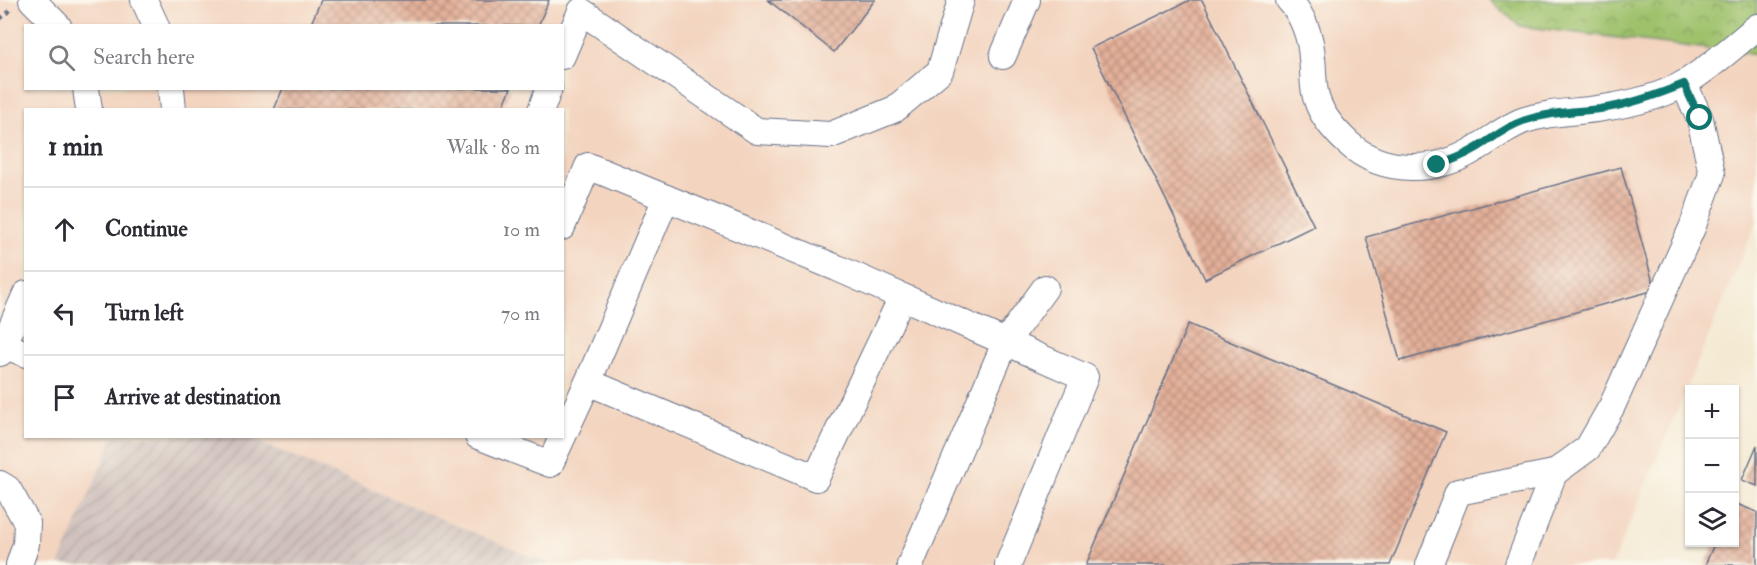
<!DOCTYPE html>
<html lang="en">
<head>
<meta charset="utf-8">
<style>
  body { margin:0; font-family:"IM FELL Double Pica",serif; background:#f7f7f7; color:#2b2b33 }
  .controls { position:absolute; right:18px; bottom:18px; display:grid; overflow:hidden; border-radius:0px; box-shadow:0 2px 4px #0004 }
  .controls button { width:54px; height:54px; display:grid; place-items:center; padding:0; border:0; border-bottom:2px solid #e1e1e2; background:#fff; color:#2b2b33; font:30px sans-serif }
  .stop { position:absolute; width:18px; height:18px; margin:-14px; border:4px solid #0f766e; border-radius:50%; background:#fff }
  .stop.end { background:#0f766e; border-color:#fff; box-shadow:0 2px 6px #0008 }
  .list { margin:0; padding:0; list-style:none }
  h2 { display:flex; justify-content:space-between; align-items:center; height:78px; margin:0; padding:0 24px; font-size:26px }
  h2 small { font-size:20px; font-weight:400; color:#7c7c81 }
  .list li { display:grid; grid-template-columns:39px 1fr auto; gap:18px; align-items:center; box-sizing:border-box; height:84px; padding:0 24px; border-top:2px solid #e1e1e2 }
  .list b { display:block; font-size:22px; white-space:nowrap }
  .list em { font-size:20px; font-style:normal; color:#7c7c81 }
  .icon { flex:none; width:33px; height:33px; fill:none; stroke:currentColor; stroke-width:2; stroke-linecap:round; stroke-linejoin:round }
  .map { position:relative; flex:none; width:1757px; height:565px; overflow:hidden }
  .search { position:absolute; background:#fff; box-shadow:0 2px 4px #0004; left:24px; top:24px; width:540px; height:66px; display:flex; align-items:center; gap:15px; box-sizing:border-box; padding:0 21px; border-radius:0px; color:#7c7c81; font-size:22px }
  .panel { position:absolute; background:#fff; box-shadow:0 2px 4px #0004; left:24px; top:108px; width:540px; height:330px; border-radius:0px }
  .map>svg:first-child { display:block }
  .built { fill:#f3d4bf; fill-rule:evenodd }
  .industrial { fill:url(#industrial-furrows) }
  .park { fill:url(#park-crowns); stroke:#5c7864; stroke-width:1.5 }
  .building { fill:url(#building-cross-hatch) }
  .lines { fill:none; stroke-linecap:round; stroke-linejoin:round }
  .minor-casing { stroke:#677087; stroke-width:28 }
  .path { stroke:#677087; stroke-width:4; stroke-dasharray:4.5 4.5; stroke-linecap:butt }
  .minor { stroke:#fff; stroke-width:26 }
  .route { stroke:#0f766e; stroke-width:8 }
</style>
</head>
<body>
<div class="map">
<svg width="1757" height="565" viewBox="0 0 1757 565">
  <defs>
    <pattern id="industrial-furrows" width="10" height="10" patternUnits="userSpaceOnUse" patternTransform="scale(1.5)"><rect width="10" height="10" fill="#cfc0bb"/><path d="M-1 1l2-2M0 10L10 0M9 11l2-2" fill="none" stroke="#b1a5a3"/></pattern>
    <pattern id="park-crowns" width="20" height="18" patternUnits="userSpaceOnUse" patternTransform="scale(1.5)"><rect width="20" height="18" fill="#9ec16b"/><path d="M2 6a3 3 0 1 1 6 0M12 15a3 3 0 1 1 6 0" fill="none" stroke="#809d5b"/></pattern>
    <pattern id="building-cross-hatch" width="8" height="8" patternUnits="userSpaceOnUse" patternTransform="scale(1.5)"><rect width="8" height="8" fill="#e4b099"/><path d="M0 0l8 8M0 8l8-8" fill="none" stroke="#b89080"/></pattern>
  </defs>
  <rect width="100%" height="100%" fill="#fbf7ec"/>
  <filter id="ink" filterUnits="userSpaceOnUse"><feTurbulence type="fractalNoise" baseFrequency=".0167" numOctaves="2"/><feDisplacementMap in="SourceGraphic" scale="12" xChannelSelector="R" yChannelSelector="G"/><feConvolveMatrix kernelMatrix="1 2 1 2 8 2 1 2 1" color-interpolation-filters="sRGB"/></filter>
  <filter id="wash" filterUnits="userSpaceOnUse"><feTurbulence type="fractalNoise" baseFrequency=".008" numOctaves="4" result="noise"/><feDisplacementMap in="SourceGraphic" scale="24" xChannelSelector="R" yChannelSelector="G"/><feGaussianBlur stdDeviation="1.35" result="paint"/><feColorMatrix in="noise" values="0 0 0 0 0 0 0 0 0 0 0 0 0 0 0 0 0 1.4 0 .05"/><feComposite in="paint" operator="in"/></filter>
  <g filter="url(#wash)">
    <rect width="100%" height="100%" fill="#f4ead3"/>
    <!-- built -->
    <path class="built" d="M0,0H1489L1520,26L1757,55V221L1612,565H551L247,437L562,436V110H26V436L114,437L59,565H0ZM26,26H562V88H26Z"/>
    <!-- industrial -->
    <path class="industrial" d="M114,436L247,437L551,565H59Z"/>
    <!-- park -->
    <path class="park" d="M1489,0H1757V55L1520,26Z"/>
    <g id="blocks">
      <!-- building -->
      <g class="building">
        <path d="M321,0H549L538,26H310Z"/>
        <path d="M768,0H875L834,52Z"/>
        <path d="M1190,0H1202L1314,226L1205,279L1091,48Z"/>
        <path d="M283,88H511L502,110H274Z"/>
        <path d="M1621,167L1655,290L1400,361L1366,237Z"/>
        <path d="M1188,324L1446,432L1390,565H1086Z"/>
        <path d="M1757,445V486L1742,480Z"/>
        <path d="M1734,503L1757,512V565H1705L1715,542H1734Z"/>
      </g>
    </g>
  </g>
  <g filter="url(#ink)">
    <use href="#blocks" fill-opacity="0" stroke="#677087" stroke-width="1.5"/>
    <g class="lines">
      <!-- minor casing -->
      <g class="minor-casing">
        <g id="minor">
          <path d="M32,0L58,26"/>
          <path d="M144,0L156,26"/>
          <path d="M1289,0C1303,15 1311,38 1312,58C1314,74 1312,89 1318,103C1324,119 1336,132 1348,143C1383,175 1437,173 1475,149C1491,140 1505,128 1522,121C1551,111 1574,113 1603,108C1630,104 1661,97 1685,83C1711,67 1734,46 1757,27"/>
          <path d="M562,56L581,11L757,131L831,135L895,109L940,71L961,0"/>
          <path d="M1003,56L1027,0"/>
          <path d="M86,88L89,110"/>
          <path d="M171,88L173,110"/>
          <path d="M541,110L549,88"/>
          <path d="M562,227L588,166L837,268L1085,377L1008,565"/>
          <path d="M4,345L26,354"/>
          <path d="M0,353L26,294"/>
          <path d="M588,382L816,478L902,297"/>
          <path d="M478,436L550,464L588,382L666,198"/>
          <path d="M0,484L8,489L27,523L26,544L19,565"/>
          <path d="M910,565L1005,343L1045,288"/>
          <path d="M1429,565L1458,492L1554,473L1588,448L1612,406L1692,228L1712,174L1700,119L1684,84"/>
          <path d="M1518,565L1554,473"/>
        </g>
      </g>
      <!-- path -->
      <path class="path" d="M0,19L11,10"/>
      <!-- minor -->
      <use href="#minor" class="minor"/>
    </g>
  </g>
  <g class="lines" filter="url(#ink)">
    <!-- route -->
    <path class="route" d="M1437,165C1451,161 1463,156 1475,149C1491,140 1505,127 1523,121C1549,112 1573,112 1600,109C1629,105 1657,95 1684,84L1700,118"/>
  </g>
</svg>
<div class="controls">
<button>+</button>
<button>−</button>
<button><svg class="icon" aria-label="layers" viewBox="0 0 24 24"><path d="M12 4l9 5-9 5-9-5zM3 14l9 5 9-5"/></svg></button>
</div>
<div class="stop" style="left:1700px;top:118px"></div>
<div class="stop end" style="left:1437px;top:165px"></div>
<div class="search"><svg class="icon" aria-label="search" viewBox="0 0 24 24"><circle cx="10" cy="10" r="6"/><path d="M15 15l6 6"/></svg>Search here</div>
<section class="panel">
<h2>1 min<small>Walk · 80 m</small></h2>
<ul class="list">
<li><svg class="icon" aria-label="ahead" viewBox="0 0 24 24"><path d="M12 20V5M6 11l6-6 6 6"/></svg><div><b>Continue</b></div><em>10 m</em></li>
<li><svg class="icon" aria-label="left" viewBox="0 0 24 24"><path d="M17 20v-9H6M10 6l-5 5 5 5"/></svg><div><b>Turn left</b></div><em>70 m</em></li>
<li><svg class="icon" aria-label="arrive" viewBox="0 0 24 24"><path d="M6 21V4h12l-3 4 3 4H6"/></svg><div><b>Arrive at destination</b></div></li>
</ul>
</section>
</div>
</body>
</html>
